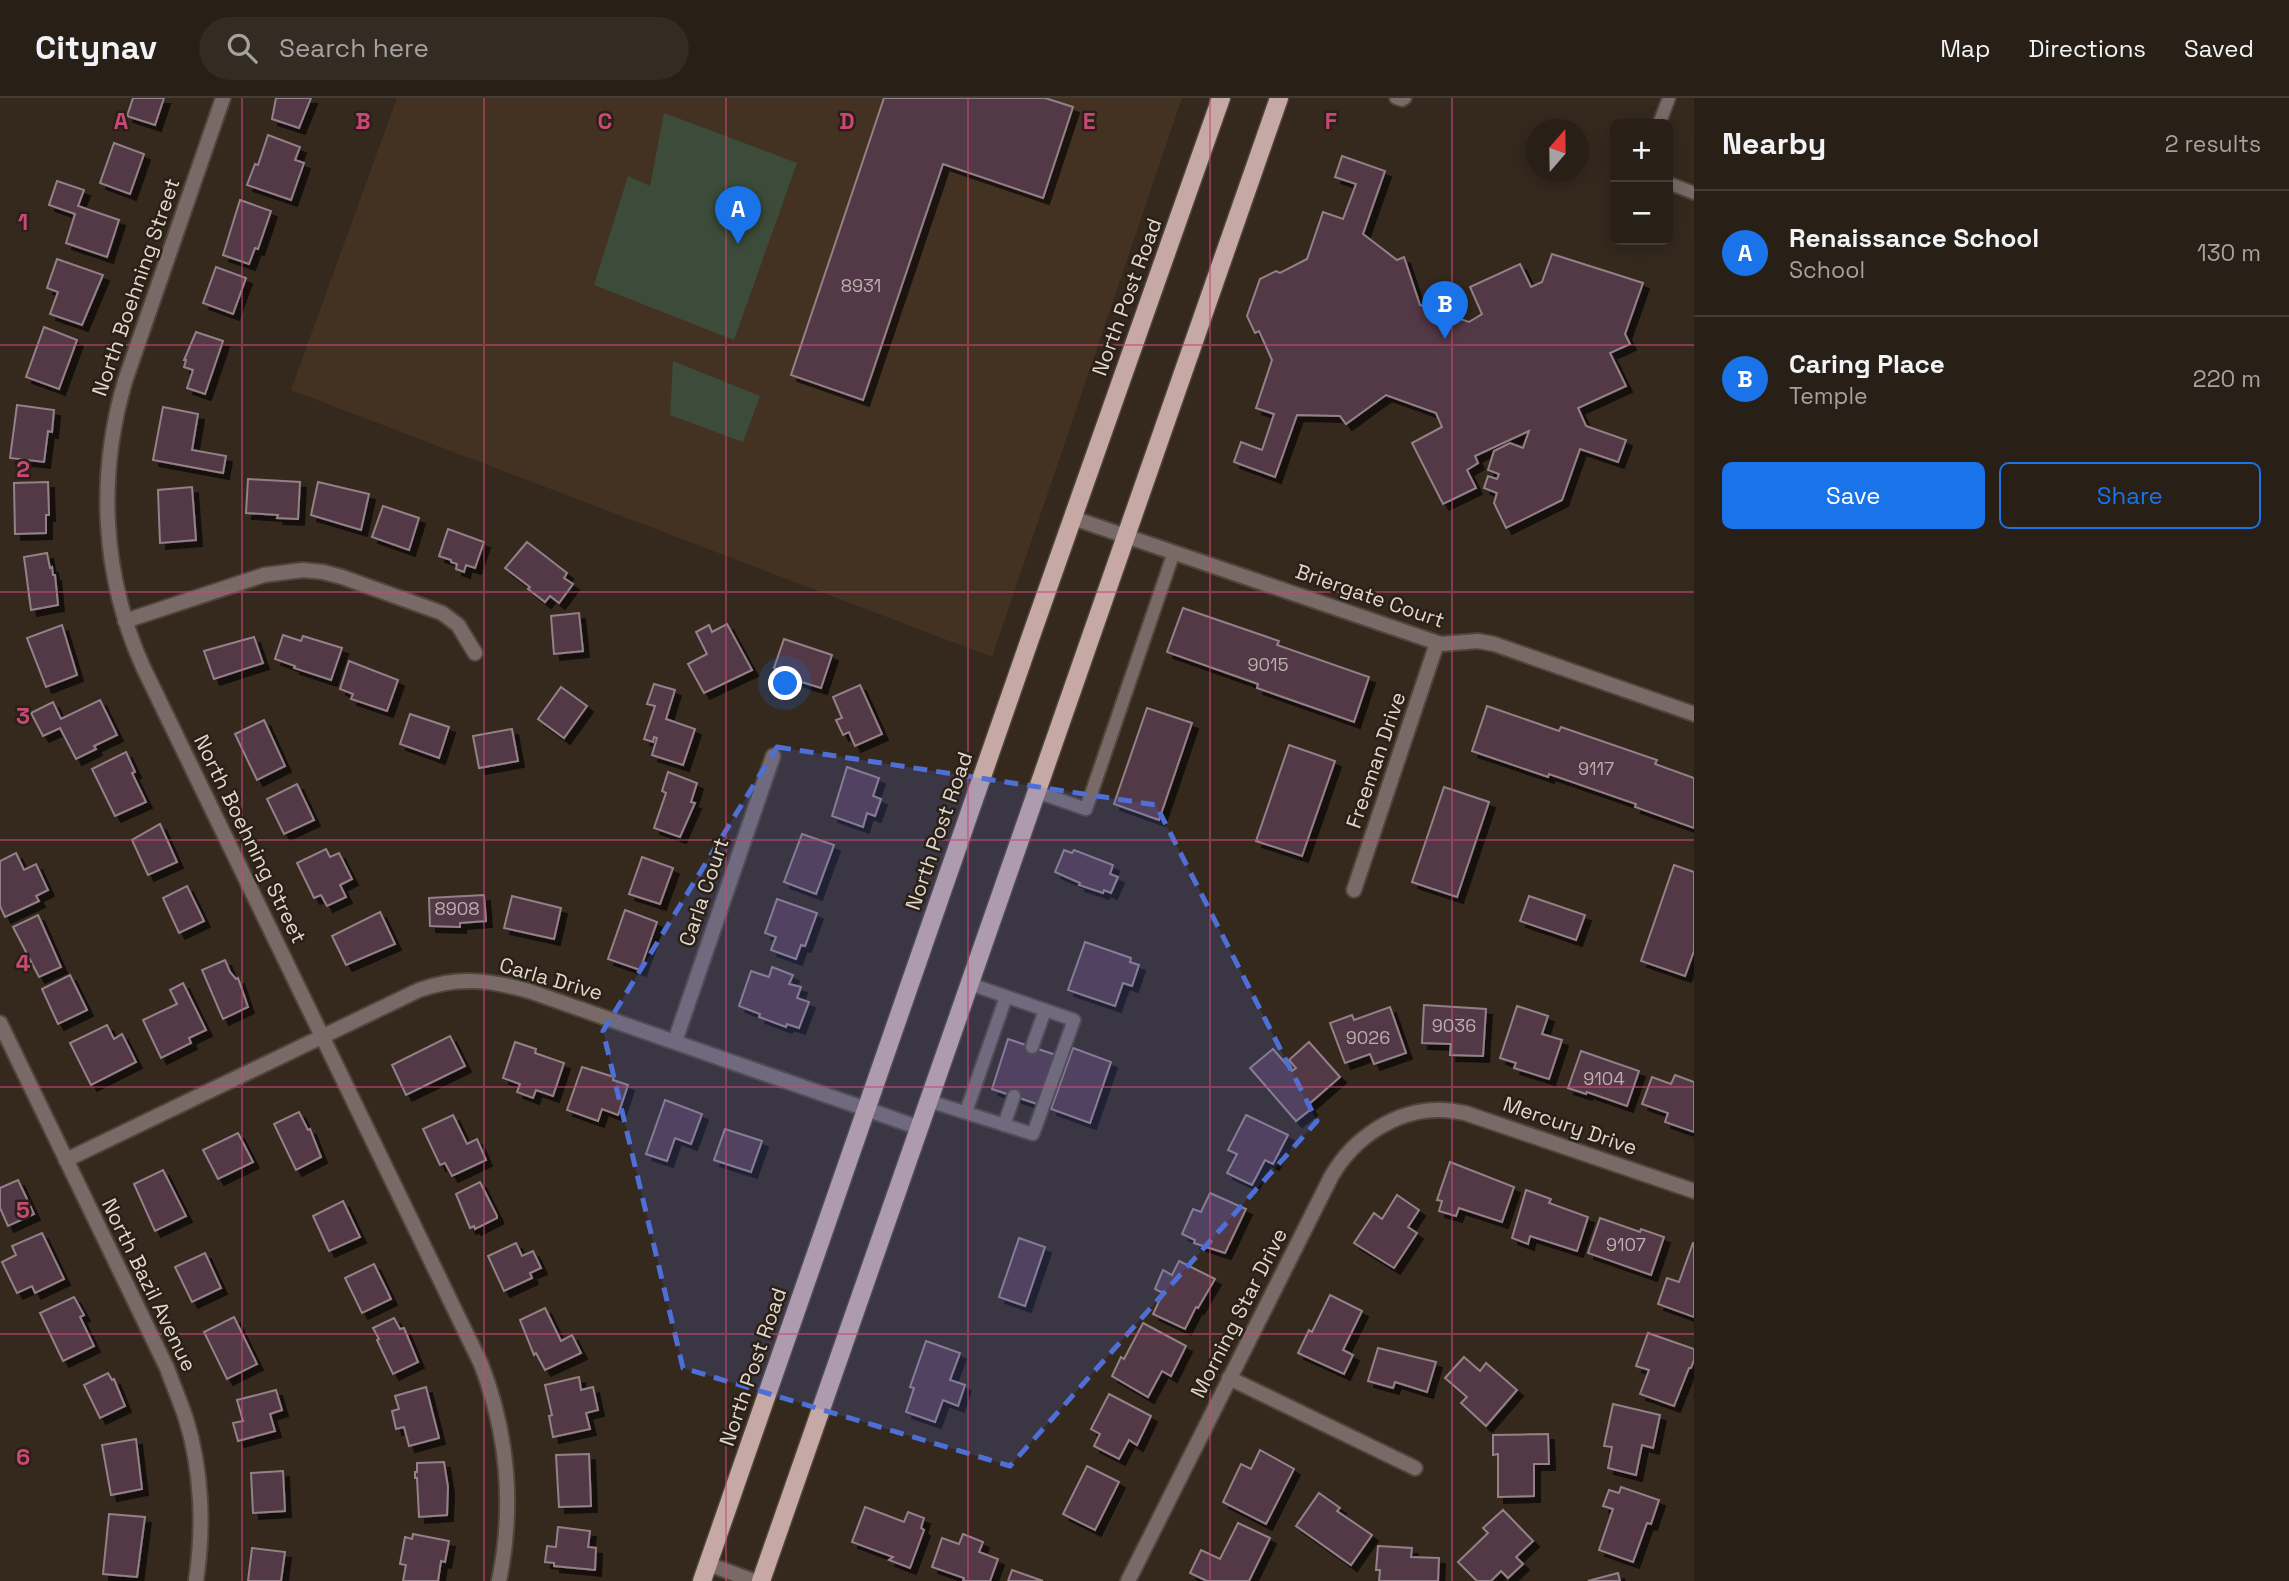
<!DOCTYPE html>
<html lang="en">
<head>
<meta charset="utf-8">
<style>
  body { margin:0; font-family:"Space Grotesk",sans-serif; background:#342c23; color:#f1f3f6 }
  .controls { position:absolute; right:21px; top:21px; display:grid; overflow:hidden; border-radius:10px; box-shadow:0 4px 18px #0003 }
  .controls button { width:63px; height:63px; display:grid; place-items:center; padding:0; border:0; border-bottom:2px solid #443d35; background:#281f16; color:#f1f3f6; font:35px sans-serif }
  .compass { position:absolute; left:1526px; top:21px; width:63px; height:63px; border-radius:50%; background:#281f16; box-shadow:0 4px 18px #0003; rotate:20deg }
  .you { position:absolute; left:786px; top:586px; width:24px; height:24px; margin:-18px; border:5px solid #fff; border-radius:50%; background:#1a73e8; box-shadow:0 0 0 10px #1a73e833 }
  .badge { display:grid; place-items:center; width:46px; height:46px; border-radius:50%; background:#1a73e8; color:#fff; font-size:23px; font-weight:700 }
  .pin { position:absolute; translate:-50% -58px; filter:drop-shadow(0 2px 4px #0008) }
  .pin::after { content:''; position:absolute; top:37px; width:24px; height:21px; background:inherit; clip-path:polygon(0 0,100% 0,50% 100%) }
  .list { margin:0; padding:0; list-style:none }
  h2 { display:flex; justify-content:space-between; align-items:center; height:91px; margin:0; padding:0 28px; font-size:30px }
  h2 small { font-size:23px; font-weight:400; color:#a5a2a1 }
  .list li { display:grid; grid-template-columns:46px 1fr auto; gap:21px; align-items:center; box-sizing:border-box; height:126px; padding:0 28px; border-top:2px solid #443d35 }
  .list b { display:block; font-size:26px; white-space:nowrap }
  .list p { margin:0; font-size:23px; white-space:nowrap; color:#a5a2a1 }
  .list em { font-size:23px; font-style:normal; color:#a5a2a1 }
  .actions { display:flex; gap:14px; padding:21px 28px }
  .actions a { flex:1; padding:16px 0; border:2px solid #1a73e8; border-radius:10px; text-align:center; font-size:24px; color:#1a73e8 }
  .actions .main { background:#1a73e8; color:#fff }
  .icon { flex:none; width:38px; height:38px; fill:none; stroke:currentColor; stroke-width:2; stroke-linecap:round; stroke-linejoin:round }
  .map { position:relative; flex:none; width:1694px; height:1483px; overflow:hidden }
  header { display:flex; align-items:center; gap:42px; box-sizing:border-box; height:98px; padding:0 35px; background:#281f16; border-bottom:2px solid #443d35 }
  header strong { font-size:33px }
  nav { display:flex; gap:38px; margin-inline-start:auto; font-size:24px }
  .search { width:490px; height:63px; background:#342c23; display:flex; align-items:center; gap:18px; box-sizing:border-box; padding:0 24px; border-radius:38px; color:#a5a2a1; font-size:26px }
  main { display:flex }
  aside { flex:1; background:#281f16 }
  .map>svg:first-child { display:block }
  .built { fill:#433222 }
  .green { fill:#3d4c3a }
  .building { fill:#523844; stroke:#938089; stroke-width:2; filter:url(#shadow) }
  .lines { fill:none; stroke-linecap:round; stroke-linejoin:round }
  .service-casing { stroke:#50453a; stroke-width:16 }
  .minor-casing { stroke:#50453a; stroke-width:18 }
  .primary-casing { stroke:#50453a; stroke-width:21 }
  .service { stroke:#796a68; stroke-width:12 }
  .minor { stroke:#796a68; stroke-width:14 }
  .primary { stroke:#c6a8a4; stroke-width:18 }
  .marked { fill:#4e70d6; fill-opacity:0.2; stroke:#4e70d6; stroke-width:5; stroke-dasharray:14 9; stroke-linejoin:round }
  .grid { fill:none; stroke:#c94878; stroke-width:2; stroke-opacity:0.55 }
  .labels { text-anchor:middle; stroke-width:5; stroke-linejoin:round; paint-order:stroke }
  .number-label { font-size:18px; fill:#bcafad }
  .street-label { font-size:21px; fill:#dfd7d0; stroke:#2b2015 }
  .grid-label { font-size:23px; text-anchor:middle; font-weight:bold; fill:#c94878; stroke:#2b2015; stroke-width:5; stroke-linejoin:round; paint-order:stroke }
</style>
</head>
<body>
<header>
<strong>Citynav</strong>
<div class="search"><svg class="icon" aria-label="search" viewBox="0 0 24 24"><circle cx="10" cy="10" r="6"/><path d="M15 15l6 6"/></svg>Search here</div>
<nav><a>Map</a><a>Directions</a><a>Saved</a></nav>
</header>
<main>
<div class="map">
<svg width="1694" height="1483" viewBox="0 0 1694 1483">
  <defs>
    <filter id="shadow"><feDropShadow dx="6" dy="6" stdDeviation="0" flood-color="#0009"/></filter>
  </defs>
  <rect width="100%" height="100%" fill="#35291e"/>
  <!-- built -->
  <path class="built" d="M397,0H1182L992,559L291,292Z"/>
  <!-- green -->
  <g class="green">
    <path d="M664,15L797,65L734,242L594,187L628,78L650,88Z"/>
    <path d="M673,263L760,298L743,344L670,317Z"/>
  </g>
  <!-- building -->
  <g class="building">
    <path d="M133,0H164L155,27L127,18Z"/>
    <path d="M276,0H311L299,30L272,21Z"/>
    <path d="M884,0H1045L1073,9L1043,100L943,66L863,302L791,277Z"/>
    <path d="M268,37L300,49L295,62L304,65L291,102L247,87L255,66L258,67Z"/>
    <path d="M114,45L144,56L130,96L100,85Z"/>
    <path d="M1342,58L1385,73L1363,136L1397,162L1404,159L1420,207L1469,224L1482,216L1470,189L1520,166L1531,189L1542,184L1552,156L1643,185L1625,236L1630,246L1610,255L1626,288L1578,310L1586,328L1626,342L1618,364L1580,351L1562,402L1506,430L1494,405L1497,395L1484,390L1488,378L1497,381L1499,376L1488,372L1494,353L1510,345L1523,350L1529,333L1475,358L1478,365L1467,372L1476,390L1443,406L1412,345L1442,329L1436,315L1386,297L1346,326L1340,318L1297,317L1275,379L1234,364L1241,344L1262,352L1274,316L1256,310L1272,262L1259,233L1255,235L1247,218L1260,181L1276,173L1280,175L1307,161L1323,114L1343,121L1356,86L1335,79Z"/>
    <path d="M57,83L84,92L78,108L119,122L107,159L66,145L75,116L49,107Z"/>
    <path d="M240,102L271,113L258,151L255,150L249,166L223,157Z"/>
    <path d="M57,161L103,177L82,227L50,216L58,194L47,190Z"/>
    <path d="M216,169L246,180L233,216L203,205Z"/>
    <path d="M44,229L77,242L59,291L26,279Z"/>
    <path d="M196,234L223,243L205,296L187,290L193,272L184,269L186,262H184Z"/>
    <path d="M17,307L54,312L52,334L48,333L44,364L10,360Z"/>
    <path d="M163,309L198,316L192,352L226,358L223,375L153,362Z"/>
    <path d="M248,381L300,384L298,421L277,420L278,417L246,415Z"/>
    <path d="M48,384L49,417H46V435L15,436L14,385Z"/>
    <path d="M318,384L369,396L361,432L311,417Z"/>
    <path d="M192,389L196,442L160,445L158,392Z"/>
    <path d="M383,408L419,420L409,452L372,439Z"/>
    <path d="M448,431L484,444L475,470L466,467L464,474L456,471L457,466L451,464V462L439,458Z"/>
    <path d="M527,444L567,475L564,480L573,486L559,505L550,498L545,504L528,491L530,489L505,470Z"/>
    <path d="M47,455L50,470L52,469L53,477H55L58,507L31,512L24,459Z"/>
    <path d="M1183,510L1279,543L1277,547L1369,579L1354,624L1257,590L1258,586L1167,554Z"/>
    <path d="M579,515L583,553L554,556L551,518Z"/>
    <path d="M727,526L752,572L704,595L688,566L707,556L696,534L709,527L712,534Z"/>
    <path d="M62,527L77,577L46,589L27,540Z"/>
    <path d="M283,537L301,543L303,538L342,550L331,582L294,570L295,568L275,561Z"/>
    <path d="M254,539L263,565L214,581L204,553Z"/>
    <path d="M784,541L832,557L821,590L789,580L790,576L774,570Z"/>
    <path d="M349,563L398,582L387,613L351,601L353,596L340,591Z"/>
    <path d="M654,586L675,592L666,621L695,631L683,667L652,657L657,640L654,639L653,644L644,641L655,608L647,606Z"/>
    <path d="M860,587L882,636L855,648L849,634L843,637L836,622L842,620L833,599Z"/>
    <path d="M561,589L587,608L564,640L538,621Z"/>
    <path d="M100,602L117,637L94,648L96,651L76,661L60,630L43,638L31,615L53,604L61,621Z"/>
    <path d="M1487,608L1559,633L1561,629L1657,662L1655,666L1694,680V730L1635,709L1636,706L1549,676L1548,679L1472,653Z"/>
    <path d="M1147,610L1192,625L1159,722L1114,706Z"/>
    <path d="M410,616L449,629L439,660L400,646Z"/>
    <path d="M264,622L285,668L257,682L235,636Z"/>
    <path d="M512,631L518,663L479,670L473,638Z"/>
    <path d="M1289,647L1335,663L1302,758L1256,743Z"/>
    <path d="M126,654L135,674L132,675L146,704L115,718L92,671Z"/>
    <path d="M847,669L879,680L873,698L881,701L875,718L867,715L863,729L832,718Z"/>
    <path d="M668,674L697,685L691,704L695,705L680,739L654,730L666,695L662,693Z"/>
    <path d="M297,686L314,722L284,736L267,701Z"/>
    <path d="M1444,689L1489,704L1457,799L1412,784Z"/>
    <path d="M160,726L177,764L148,777L132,742Z"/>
    <path d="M802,736L834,747L816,796L784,784Z"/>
    <path d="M326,751L330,759L339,755L352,781L340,787L346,799L327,808L321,797L314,800L297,765Z"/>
    <path d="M1064,752L1072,755L1074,752L1113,767L1110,776L1118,779L1111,795L1104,792L1103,795L1079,787L1080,785L1055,774Z"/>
    <path d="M16,755L24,772L36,766L48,792L36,798L39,803L5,819L0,808V763Z"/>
    <path d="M642,759L673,770L660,806L629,796Z"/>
    <path d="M1674,767L1694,774V853L1685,878L1641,863Z"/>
    <path d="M187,788L204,823L179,835L163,800Z"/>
    <path d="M484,797L486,823L460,825V829L430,828L429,800Z"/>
    <path d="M512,798L561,810L554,841L504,830Z"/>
    <path d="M1529,798L1585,817L1576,842L1520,823Z"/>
    <path d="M777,801L817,815L805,848L801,847L796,861L771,852L776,839L765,835Z"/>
    <path d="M625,812L657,824L640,872L608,861Z"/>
    <path d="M380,814L395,846L346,867L332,838Z"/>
    <path d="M38,817L61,869L39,879L13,829Z"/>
    <path d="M1085,844L1131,860L1130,864L1139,867L1132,888L1123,885L1115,908L1068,892Z"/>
    <path d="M225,862L230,874L236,881L238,880L248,909L223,921L202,872Z"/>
    <path d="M772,869L793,877L789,886L801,889L797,900L809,904L799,930L787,926L786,929L759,919L760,916L739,908L751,873L769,879Z"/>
    <path d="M70,877L87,912L58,926L42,891Z"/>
    <path d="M183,885L206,932L189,940L191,945L161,960L143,922L177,906L170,892Z"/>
    <path d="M1424,907L1486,911L1483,958L1450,957L1451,946L1422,945Z"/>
    <path d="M1517,908L1548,918L1542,936L1562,942L1549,981L1514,970L1516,965L1500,960Z"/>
    <path d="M1390,909L1406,955L1374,966L1370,956L1345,965L1330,925L1352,917L1354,922Z"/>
    <path d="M107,927L114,941L122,936L136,964L91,987L70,945Z"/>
    <path d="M450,938L465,968L406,997L392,967Z"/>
    <path d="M1008,941L1056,957L1040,1007L992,991Z"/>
    <path d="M515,944L536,951L535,955L564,965L553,998L536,992L533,1000L517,994L520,986L503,980Z"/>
    <path d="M1309,944L1340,979L1308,1007L1311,1011L1296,1023L1250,970L1273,951L1292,973L1296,970L1289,962Z"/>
    <path d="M1073,950L1111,964L1090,1025L1051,1011Z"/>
    <path d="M1581,953L1639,973L1627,1008L1587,994L1586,996L1568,990Z"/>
    <path d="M582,969L614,979L613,982L628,987L618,1017L602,1011L598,1023L567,1012Z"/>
    <path d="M1675,977L1694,984V1034L1665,1024L1668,1015L1642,1006L1652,979L1671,986Z"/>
    <path d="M665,1002L702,1016L691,1046L675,1040L667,1063L646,1056Z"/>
    <path d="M299,1014L308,1032L310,1031L321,1059L296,1072L274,1026Z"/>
    <path d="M453,1017L467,1046L477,1041L486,1062L452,1078L445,1065L440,1067L423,1031Z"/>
    <path d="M1246,1017L1288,1037L1273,1066L1265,1062L1252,1087L1227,1075L1237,1056L1228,1052Z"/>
    <path d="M725,1031L762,1043L751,1074L714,1062Z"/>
    <path d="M238,1035L253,1064L218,1081L203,1052Z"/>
    <path d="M1450,1064L1514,1089L1502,1124L1459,1110L1456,1118L1439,1113L1442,1103L1437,1102Z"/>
    <path d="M163,1072L186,1118L155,1133L134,1086Z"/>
    <path d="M18,1082L34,1116L8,1128L0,1110V1090Z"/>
    <path d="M480,1084L497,1118V1120L475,1131L474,1128L470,1130L456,1096Z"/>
    <path d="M1526,1092L1551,1101L1549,1105L1588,1119L1577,1153L1530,1138L1528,1146L1512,1140Z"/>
    <path d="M1210,1095L1246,1111L1225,1155L1194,1145L1195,1142L1182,1136L1193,1111L1201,1114Z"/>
    <path d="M1397,1097L1419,1112L1408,1129L1417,1135L1394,1170L1354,1145L1374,1115L1382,1121Z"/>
    <path d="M343,1103L360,1139L329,1153L313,1118Z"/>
    <path d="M1600,1120L1640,1134L1641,1131L1664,1139L1651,1177L1588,1155Z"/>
    <path d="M42,1135L64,1181L35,1195L32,1188L17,1195L2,1164L16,1157L12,1148Z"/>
    <path d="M1019,1140L1045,1149L1025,1208L999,1199Z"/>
    <path d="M516,1145L522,1158L533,1153L541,1170L530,1175L532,1180L504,1193L488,1158Z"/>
    <path d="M1693,1145H1694V1219L1658,1206L1667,1180L1679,1184Z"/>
    <path d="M205,1155L221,1190L192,1204L175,1169Z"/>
    <path d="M1179,1163L1215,1181L1198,1210L1196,1209L1185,1231L1153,1216L1163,1195L1155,1191L1163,1172L1172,1177Z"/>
    <path d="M374,1166L391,1201L362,1215L345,1180Z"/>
    <path d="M1330,1197L1362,1213L1343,1252L1353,1257L1344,1276L1298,1255L1309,1232L1312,1234Z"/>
    <path d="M74,1199L84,1217L80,1219L94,1248L63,1263L40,1215Z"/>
    <path d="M545,1210L561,1243L572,1237L581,1255L545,1272L536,1255L534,1257L520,1222Z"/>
    <path d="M234,1219L257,1266L227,1281L204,1234Z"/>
    <path d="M394,1220L400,1231L404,1230L418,1264L393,1276L377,1242L379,1241L373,1230Z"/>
    <path d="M1143,1225L1186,1248L1171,1278L1162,1273L1148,1299L1112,1278L1121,1259L1124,1261Z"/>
    <path d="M1648,1235L1694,1251V1262L1691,1270H1689L1674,1308L1640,1296L1649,1272L1636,1268Z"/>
    <path d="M926,1243L960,1255L950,1282L965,1287L958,1308L943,1302L935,1324L906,1314L914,1290L910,1289Z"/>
    <path d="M1378,1250L1436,1264L1427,1294L1395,1284L1393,1290L1368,1283Z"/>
    <path d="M1464,1259L1480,1273L1486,1265L1517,1292L1486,1328L1461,1305L1467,1299L1445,1280Z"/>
    <path d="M108,1275L112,1282L114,1281L125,1308L100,1320L84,1287Z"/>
    <path d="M579,1279L581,1292L593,1289L598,1312L586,1315L590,1331L553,1339L549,1318L552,1317L545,1287Z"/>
    <path d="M426,1289L439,1340L409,1348L404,1329L396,1331L392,1313L399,1311L395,1298Z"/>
    <path d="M276,1292L282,1312L270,1316L275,1333L238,1343L233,1325L243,1323L237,1302Z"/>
    <path d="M1109,1296L1151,1318L1137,1347L1129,1342L1119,1361L1094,1348L1100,1336L1091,1331Z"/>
    <path d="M1613,1306L1660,1317L1653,1350L1642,1347L1636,1377L1608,1370L1612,1349L1604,1348Z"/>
    <path d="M1548,1336L1549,1366H1534V1398L1498,1399V1356L1493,1357V1337Z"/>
    <path d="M136,1341L142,1391L111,1397L102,1347Z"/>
    <path d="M1260,1352L1294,1371L1266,1426L1223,1404L1241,1366L1251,1371Z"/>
    <path d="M589,1356L591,1408L559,1409L556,1357Z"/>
    <path d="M444,1364L448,1389L447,1417L419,1419L417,1380H415V1374H417V1365Z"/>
    <path d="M1087,1368L1119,1384L1095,1432L1063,1416Z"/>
    <path d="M283,1373L285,1413L253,1415L251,1375Z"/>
    <path d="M1621,1389L1659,1402L1651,1426L1647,1425L1633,1464L1599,1452L1613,1411L1603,1408L1609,1392L1619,1395Z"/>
    <path d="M1319,1395L1340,1410L1337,1413L1372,1437L1351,1467L1296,1428Z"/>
    <path d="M865,1409L904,1424L908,1414L924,1420L921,1430L924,1432L910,1470L889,1462L893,1459L852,1444Z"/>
    <path d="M1503,1412L1533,1443L1516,1459L1523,1466L1508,1480L1501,1473L1491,1483H1477L1458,1464L1488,1435L1483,1430Z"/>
    <path d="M109,1416L145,1419L137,1479L103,1476Z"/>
    <path d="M1238,1425L1270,1440L1249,1483H1207L1190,1475L1201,1452L1220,1461Z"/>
    <path d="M558,1429L590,1433L588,1449L596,1450L595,1472L554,1468V1465L545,1464L547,1448L556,1449Z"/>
    <path d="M413,1436L449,1443L445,1464L441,1463L438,1483H403L406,1467L400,1466L405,1439L412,1441Z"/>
    <path d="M963,1436L983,1444L979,1454L998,1461L990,1483H963L964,1480L932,1469L942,1440L959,1446Z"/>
    <path d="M1378,1448L1412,1450L1411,1459L1439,1460L1438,1483H1379L1380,1472H1376Z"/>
    <path d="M252,1450L285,1454L281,1483H248Z"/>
    <path d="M1012,1472L1043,1483H1008Z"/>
    <path d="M1618,1475L1620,1483H1588Z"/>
  </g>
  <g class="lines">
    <!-- service casing -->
    <g class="service-casing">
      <g id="service">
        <path d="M1396,0L1402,2L1405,0"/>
        <path d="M1659,26L1669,0"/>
        <path d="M1668,85L1694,95"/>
        <path d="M1037,694L1086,711L1174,454"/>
        <path d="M1032,949L1045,912"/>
        <path d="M929,1003L1033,1036L1074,922L970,886"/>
        <path d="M966,1014L1006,899"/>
        <path d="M1004,1027L1014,998"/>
      </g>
    </g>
    <!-- minor casing -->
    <g class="minor-casing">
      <g id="minor">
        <path d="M223,0L125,283C97,379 102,477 143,569L481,1266C508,1336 514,1410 499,1483"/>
        <path d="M1073,420L1441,546L1478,543L1494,546L1694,616"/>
        <path d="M125,523L264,477L303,472L323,474L342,479L442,515L458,527L475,555"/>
        <path d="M1354,792L1437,545"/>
        <path d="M0,925L167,1270C173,1287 180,1303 186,1321C202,1372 204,1430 196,1483"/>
        <path d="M675,943L773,658"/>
        <path d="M66,1062L419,892C459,878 489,882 529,893L920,1030"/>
        <path d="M1229,1280L1415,1370"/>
        <path d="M708,1466L754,1483"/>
        <path d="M1128,1483L1331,1079C1353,1040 1397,1010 1443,1012C1450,1012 1458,1014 1465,1015L1694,1093"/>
      </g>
    </g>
    <!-- primary casing -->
    <g class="primary-casing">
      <g id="primary">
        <path d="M702,1483L1031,538L1221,0"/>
        <path d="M761,1483L1279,0"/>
      </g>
    </g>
    <!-- service -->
    <use href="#service" class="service"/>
    <!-- minor -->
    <use href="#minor" class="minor"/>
    <!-- primary -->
    <use href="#primary" class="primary"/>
  </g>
  <!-- marked area -->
  <path class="marked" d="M777,649L1156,707L1317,1023L1010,1368L683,1270L603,933Z"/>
  <!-- grid -->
  <path class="grid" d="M242,0V1483M484,0V1483M726,0V1483M968,0V1483M1210,0V1483M1452,0V1483M0,247H1694M0,494H1694M0,742H1694M0,989H1694M0,1236H1694"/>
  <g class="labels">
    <!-- number labels -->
    <g class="number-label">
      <text x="861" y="194">8931</text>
      <text x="1268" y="573">9015</text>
      <text x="1596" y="677">9117</text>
      <text x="457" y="817">8908</text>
      <text x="1454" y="934">9036</text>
      <text x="1368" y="946">9026</text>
      <text x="1604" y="987">9104</text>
      <text x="1626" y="1153">9107</text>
    </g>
    <!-- street labels -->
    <g class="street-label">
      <text transform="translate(136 189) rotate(-71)" y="7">North Boehning Street</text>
      <text transform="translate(1127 199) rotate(-70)" y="7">North Post Road</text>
      <text transform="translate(1370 498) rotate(19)" y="7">Briergate Court</text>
      <text transform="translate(1376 662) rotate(-71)" y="7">Freeman Drive</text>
      <text transform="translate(939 733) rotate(-71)" y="7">North Post Road</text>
      <text transform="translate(250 741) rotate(64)" y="7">North Boehning Street</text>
      <text transform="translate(704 794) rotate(-71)" y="7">Carla Court</text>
      <text transform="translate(551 881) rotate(16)" y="7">Carla Drive</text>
      <text transform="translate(1570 1028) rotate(19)" y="7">Mercury Drive</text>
      <text transform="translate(149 1187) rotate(64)" y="7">North Bazil Avenue</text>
      <text transform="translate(1239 1215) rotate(-63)" y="7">Morning Star Drive</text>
      <text transform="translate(753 1269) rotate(-71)" y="7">North Post Road</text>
    </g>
  </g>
  <g class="grid-label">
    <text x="121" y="31">A</text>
    <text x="363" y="31">B</text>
    <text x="605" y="31">C</text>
    <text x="847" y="31">D</text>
    <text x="1089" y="31">E</text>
    <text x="1331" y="31">F</text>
    <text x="23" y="132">1</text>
    <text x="23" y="379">2</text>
    <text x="23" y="626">3</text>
    <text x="23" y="873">4</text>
    <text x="23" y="1120">5</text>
    <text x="23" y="1367">6</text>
  </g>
</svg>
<div class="controls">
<button>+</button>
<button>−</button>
</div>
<svg class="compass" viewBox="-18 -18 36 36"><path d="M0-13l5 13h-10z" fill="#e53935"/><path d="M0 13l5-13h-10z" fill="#a5a2a1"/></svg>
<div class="you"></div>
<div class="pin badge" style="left:738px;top:146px">A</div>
<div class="pin badge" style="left:1445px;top:241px">B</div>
</div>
<aside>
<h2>Nearby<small>2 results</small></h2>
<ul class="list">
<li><span class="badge">A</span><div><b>Renaissance School</b><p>School</p></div><em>130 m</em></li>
<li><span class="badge">B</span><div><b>Caring Place</b><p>Temple</p></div><em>220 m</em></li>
</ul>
<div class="actions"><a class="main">Save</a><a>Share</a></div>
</aside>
</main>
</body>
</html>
